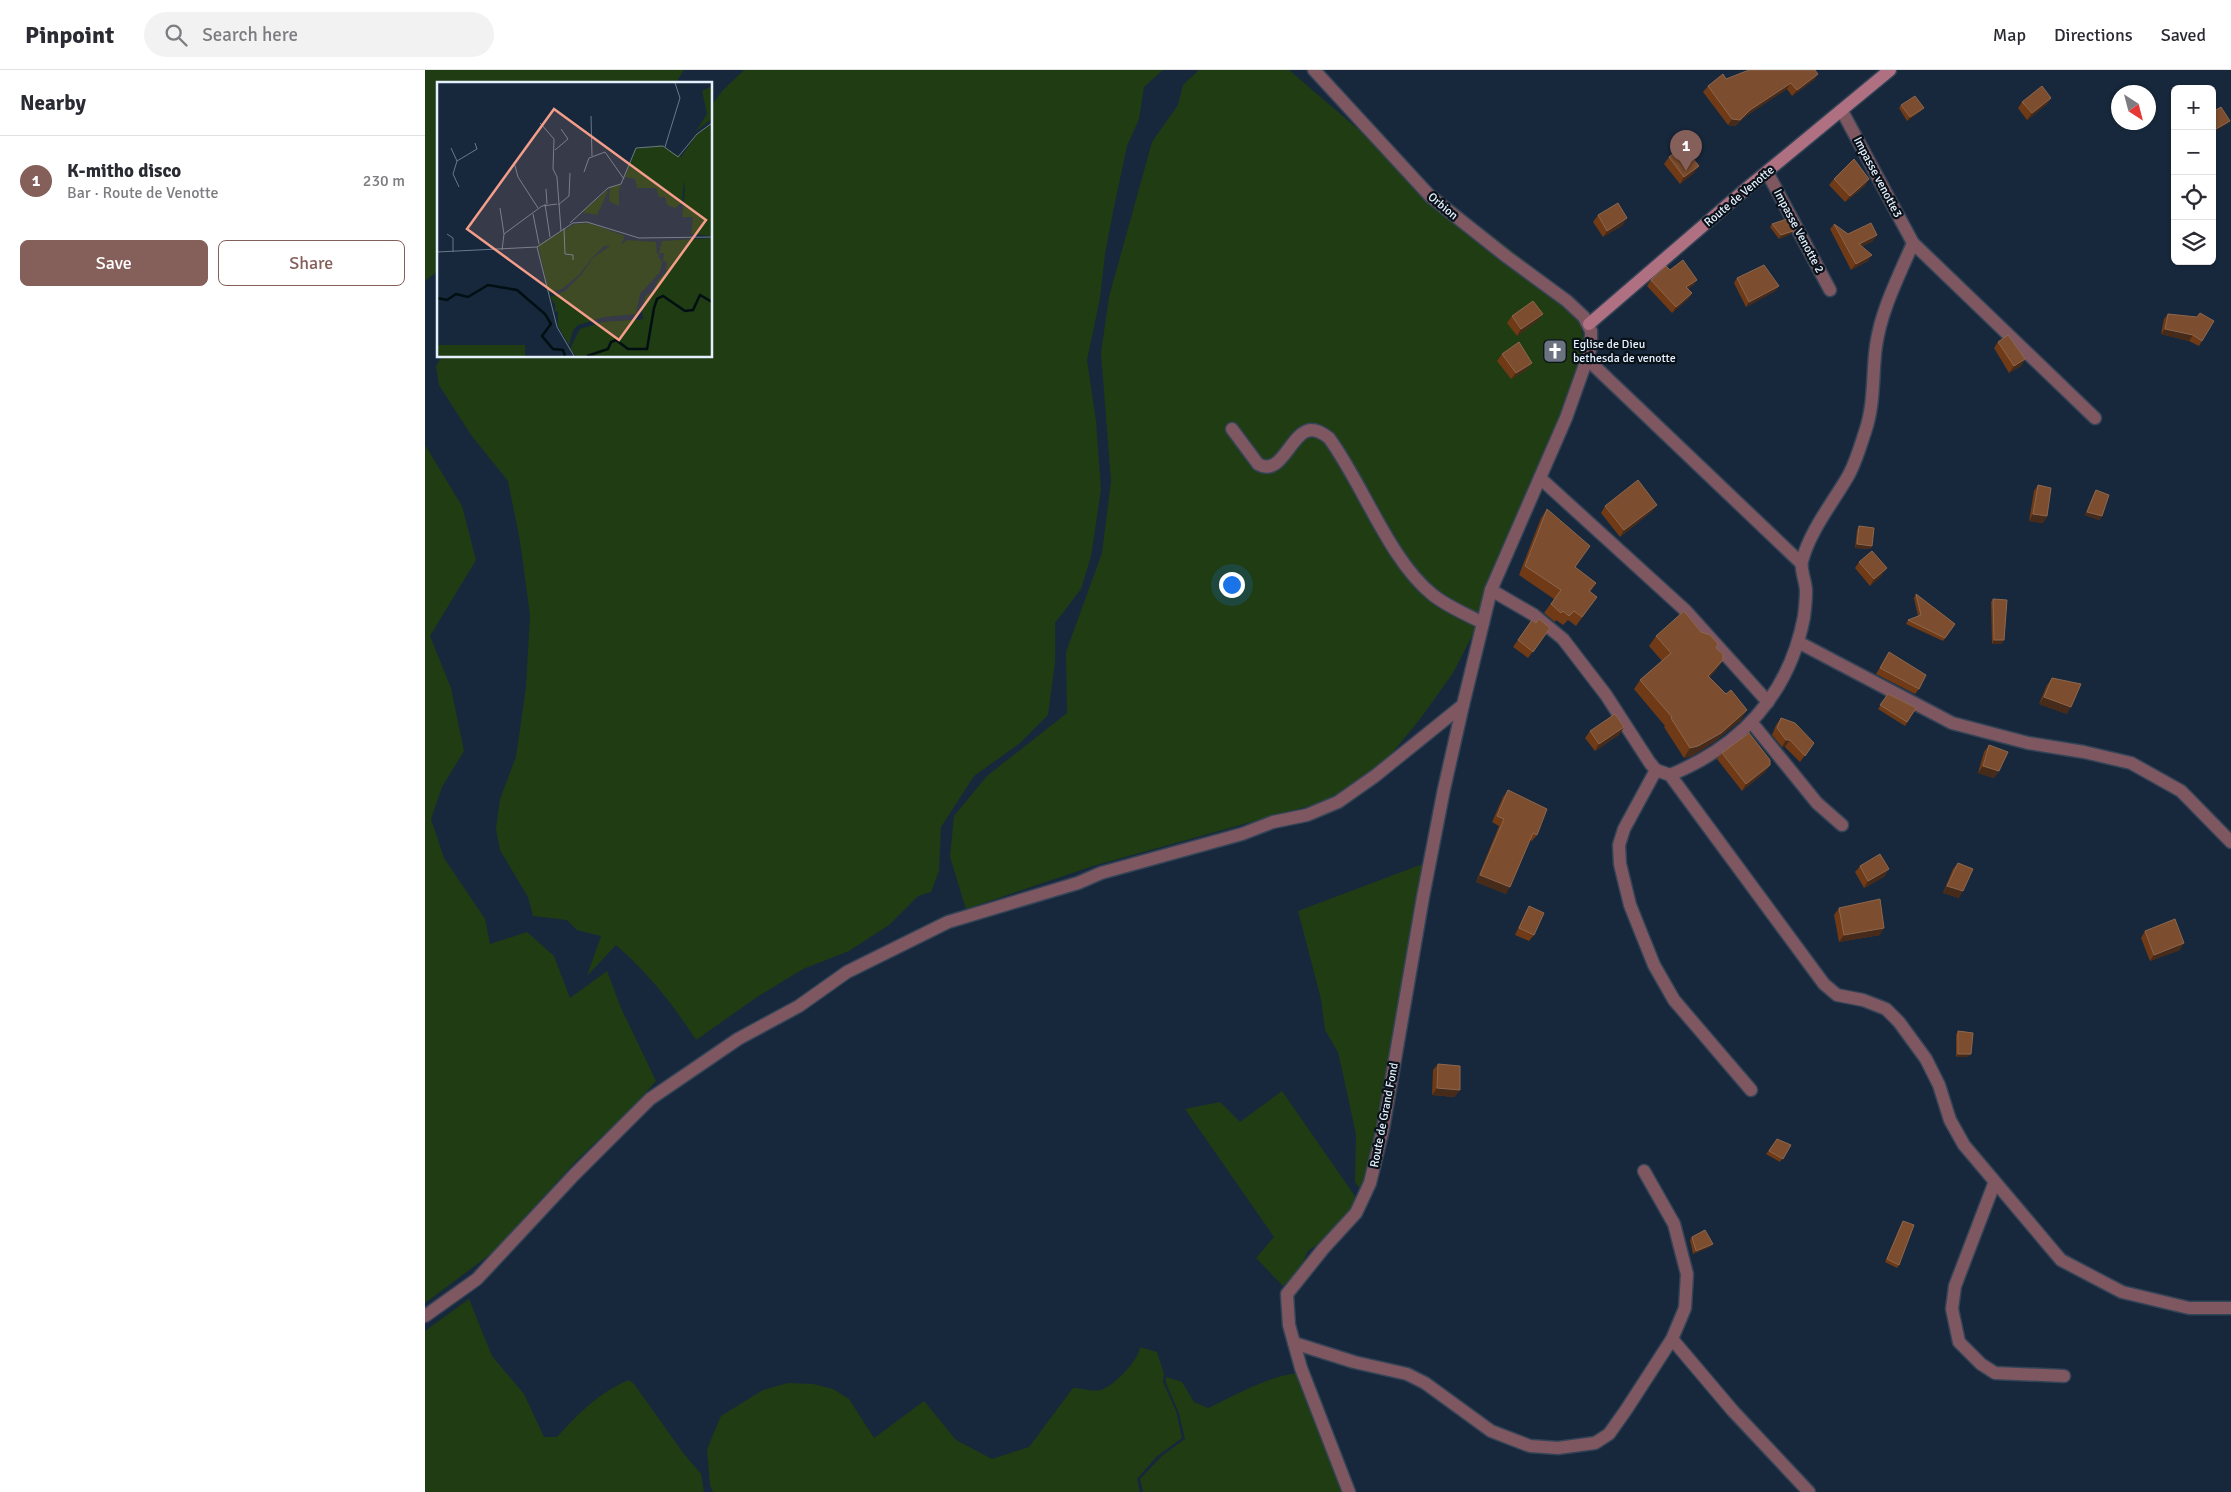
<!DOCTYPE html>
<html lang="en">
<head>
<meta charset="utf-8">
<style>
  body { margin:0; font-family:Signika,sans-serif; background:#f2f2f3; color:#2b2b33 }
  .controls { position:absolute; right:15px; top:15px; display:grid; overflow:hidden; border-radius:8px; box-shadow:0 1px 4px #0004 }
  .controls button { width:45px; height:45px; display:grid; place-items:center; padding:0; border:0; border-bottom:1px solid #e1e1e2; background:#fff; color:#2b2b33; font:25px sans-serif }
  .compass { position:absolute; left:1686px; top:15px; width:45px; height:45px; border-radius:50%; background:#fff; box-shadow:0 1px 4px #0004; rotate:144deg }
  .you { position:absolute; left:806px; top:514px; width:18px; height:18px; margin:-12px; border:4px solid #fff; border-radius:50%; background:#1a73e8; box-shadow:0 0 0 8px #1a73e833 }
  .badge { display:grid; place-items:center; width:32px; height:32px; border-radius:50%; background:#855f5a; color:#fff; font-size:16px; font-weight:700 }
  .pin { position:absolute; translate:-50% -41px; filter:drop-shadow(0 1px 2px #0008) }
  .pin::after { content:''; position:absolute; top:26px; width:18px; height:15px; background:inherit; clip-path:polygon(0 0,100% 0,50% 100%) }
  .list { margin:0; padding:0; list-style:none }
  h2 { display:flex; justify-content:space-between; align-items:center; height:65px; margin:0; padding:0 20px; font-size:21px }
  h2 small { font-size:16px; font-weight:400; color:#7c7c81 }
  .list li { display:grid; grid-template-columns:32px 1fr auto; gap:15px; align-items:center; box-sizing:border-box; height:90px; padding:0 20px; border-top:1px solid #e1e1e2 }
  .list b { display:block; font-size:19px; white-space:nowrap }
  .list p { margin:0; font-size:16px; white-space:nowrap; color:#7c7c81 }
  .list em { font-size:16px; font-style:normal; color:#7c7c81 }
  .actions { display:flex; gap:10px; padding:15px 20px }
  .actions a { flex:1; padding:11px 0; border:1px solid #855f5a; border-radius:8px; text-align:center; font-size:18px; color:#855f5a }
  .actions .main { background:#855f5a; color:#fff }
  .icon { flex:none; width:28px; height:28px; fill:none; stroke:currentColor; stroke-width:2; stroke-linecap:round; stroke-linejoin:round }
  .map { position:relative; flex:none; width:1806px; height:1422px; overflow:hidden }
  header { display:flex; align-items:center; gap:30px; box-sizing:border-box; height:70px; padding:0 25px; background:#fff; border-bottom:1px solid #e1e1e2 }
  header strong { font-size:24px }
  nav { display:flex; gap:28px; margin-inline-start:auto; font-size:18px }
  .search { width:350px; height:45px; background:#f2f2f3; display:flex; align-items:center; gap:12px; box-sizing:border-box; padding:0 18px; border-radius:28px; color:#7c7c81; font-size:19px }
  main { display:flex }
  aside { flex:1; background:#fff }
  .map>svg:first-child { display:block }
  .green { fill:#203c13 }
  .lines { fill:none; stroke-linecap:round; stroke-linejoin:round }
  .street-casing { stroke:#344457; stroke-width:15 }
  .secondary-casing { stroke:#344457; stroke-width:15 }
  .street { stroke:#7e5761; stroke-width:12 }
  .secondary { stroke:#af7182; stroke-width:12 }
  .wall { fill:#6f3a15 }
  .shaded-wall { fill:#462a1a }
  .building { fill:#7c4d2e; stroke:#8c674e }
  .labels { text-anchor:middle; stroke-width:4.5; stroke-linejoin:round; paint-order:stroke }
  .street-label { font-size:12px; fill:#e5f0fe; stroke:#091119 }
  .poi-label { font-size:12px; fill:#e5f0fe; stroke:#091119; text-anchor:start }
  .inset-river { fill:none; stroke:#010f13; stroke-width:2.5 }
  .inset-road { fill:none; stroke:#69788a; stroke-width:1 }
  .view { fill:#f49e8a; fill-opacity:0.15; stroke:#f49e8a; stroke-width:2.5 }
  .inset-edge { fill:none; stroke:#e5f0fe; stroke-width:2.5 }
</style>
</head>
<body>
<header>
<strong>Pinpoint</strong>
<div class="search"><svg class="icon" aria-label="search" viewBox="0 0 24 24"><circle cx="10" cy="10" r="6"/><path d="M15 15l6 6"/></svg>Search here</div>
<nav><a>Map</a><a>Directions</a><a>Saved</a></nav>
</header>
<main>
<aside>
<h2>Nearby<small></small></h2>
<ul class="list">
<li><span class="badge">1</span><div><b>K-mitho disco</b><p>Bar · Route de Venotte</p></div><em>230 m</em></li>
</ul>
<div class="actions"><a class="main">Save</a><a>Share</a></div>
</aside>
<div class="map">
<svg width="1806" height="1422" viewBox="0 0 1806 1422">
  <rect width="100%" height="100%" fill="#17283c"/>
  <!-- green -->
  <g class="green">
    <path d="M0,0H259L250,14H14V200L0,211Z"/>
    <path d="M319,0H738L719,17L714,49L702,76L688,142L680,184L675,228L662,290L671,351L676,420L666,486L656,519L630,553V592L623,645L595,673L549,706L516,757L514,801L506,822L493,826L464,855L424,881L378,899L332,927L271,970C248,934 223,903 191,875L162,906L176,866L152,860L142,850L108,846L103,827L75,780L71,759L75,729L91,687L101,617L105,545L95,471L83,411L46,365L14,315L11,296L17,286H286V36L298,20Z"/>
    <path d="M774,0H864L975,95L1120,206L1152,235L1161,281L1146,313L1137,344L1068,525L1028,603L995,649L954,699L922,719L891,734L668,796L541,839L525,787L529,746L562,706L642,643L641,582L677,483L686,411L676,283L684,227L727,72L753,35L758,15Z"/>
    <path d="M0,375L37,436L51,490L5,566L26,618L39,681L17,717L6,749L19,788L60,849L65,874L102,862L129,886L145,928L182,901L196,938L231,1011L207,1038L152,1090L67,1183L0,1233Z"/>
    <path d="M1011,789L940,1125L930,1112L931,1065L918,1004L913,982L900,960L896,929L873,841Z"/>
    <path d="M857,1021L934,1132L911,1161L883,1181L874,1201L858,1216L831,1188L849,1167L760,1039L795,1032L815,1052Z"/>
    <path d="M44,1229L67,1286L99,1324L119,1367H132C153,1344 174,1322 204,1310L209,1314L259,1384L276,1404L279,1422H0V1261Z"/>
    <path d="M715,1277L732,1282L739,1304L738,1312L751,1341L757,1368L731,1387L712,1409L715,1422H288L285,1415L282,1379L296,1346L338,1320L363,1313L388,1314L408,1319L424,1329L449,1368L499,1331L531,1370L567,1389L604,1377L648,1318C656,1318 668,1322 676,1320C689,1316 714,1290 715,1277Z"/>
    <path d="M873,1303L926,1422H718L715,1409L738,1385L760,1369L754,1343L741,1313V1307L757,1312L769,1332L783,1338C813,1324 840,1307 873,1303Z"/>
  </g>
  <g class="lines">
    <!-- street casing -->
    <g class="street-casing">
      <g id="street">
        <path d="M1417,41L1488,173L1670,348"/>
        <path d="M1342,102L1405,220"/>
        <path d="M1162,289L1376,493"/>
        <path d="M807,359L833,394C857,408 865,362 886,360C893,360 899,364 904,368C938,414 964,490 1008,525C1023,537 1041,544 1058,553"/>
        <path d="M1115,408L1261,541L1343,632"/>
        <path d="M1066,520L1109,545L1138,569L1181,625L1225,693L1231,700L1245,705L1399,914L1412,925L1438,930L1461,939L1474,952L1501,989L1514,1015L1525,1050L1539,1075L1636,1190L1697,1222L1764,1238H1806"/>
        <path d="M1373,572L1527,653L1603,673L1659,682L1706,693L1756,721L1806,772"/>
        <path d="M1327,653L1392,733L1417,755"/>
        <path d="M1231,700L1199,759L1194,775L1195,794L1205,835L1229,895L1249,930L1326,1020"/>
        <path d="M1245,705C1316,676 1364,624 1379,547C1380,539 1381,529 1381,521C1381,512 1375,500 1377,491C1385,461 1406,435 1422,408C1430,395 1435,377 1440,362C1450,333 1447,305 1451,276C1456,240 1474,206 1488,173"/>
        <path d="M1569,1114L1530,1216L1527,1239L1534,1272L1556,1294L1570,1303L1639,1306"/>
        <path d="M0,1246L52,1209L149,1105L225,1029L313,969L374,936L422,902L523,852L653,813L676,803L817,764L848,752L882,745L913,732L950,706L1038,635L1066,520L1141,348L1162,289L1166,277V261L1159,247L1142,231L1082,187L1005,126L889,0"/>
        <path d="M1247,1269L1308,1341L1384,1422"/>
        <path d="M869,1273L929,1292L982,1304L1000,1313L1066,1361L1105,1376L1133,1378L1170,1373L1184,1364L1201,1340L1247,1269L1260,1238L1262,1204L1249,1154L1219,1101"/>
        <path d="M924,1422L876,1298L864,1255L862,1224L898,1179L931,1143L945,1113L958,1059L998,827L1019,719L1038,635"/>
      </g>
    </g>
    <!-- secondary casing -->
    <g class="secondary-casing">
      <path id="secondary" d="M1164,254L1322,118L1465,0"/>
    </g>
    <!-- street -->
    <use href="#street" class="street"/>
    <!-- secondary -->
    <use href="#secondary" class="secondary"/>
  </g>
  <!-- wall -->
  <g class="wall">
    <path d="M1393,4L1389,10L1367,26L1362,19L1321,46L1310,56L1303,55L1278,22L1283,16L1301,9Z"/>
    <path d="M1626,28L1622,34L1602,50L1593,38L1597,32Z"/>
    <path d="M1476,35L1496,41L1482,51L1474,38Z"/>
    <path d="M1244,87L1269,103L1255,114L1239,94Z"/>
    <path d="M1409,109L1440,116L1420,132L1404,115Z"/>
    <path d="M1173,145L1198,155L1178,167L1168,152Z"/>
    <path d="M1347,154L1366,164L1354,169L1345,157Z"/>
    <path d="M1409,154L1423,164L1448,171L1437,176L1443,191L1426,200L1405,159Z"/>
    <path d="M1245,200L1272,210L1268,215L1263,219L1267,223L1263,229L1247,243L1222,216L1226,210Z"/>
    <path d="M1312,208L1354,216L1350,221L1321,237L1309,213Z"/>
    <path d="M1743,244L1777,271L1774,276L1764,271L1736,264L1739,249Z"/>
    <path d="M1087,246L1113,250L1092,266L1082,253Z"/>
    <path d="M1573,272L1600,289L1596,296L1584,303L1569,278Z"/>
    <path d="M1077,284L1107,293L1102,299L1086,309L1072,291Z"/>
    <path d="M1613,415L1622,446L1618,453L1604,451L1609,421Z"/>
    <path d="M1671,420L1677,446L1674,450L1660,445L1669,423Z"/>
    <path d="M1232,435L1227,441L1195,467L1176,443L1180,436Z"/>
    <path d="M1122,439L1150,497L1171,513L1165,522L1172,527L1151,556L1143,550L1138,555L1131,550L1130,552L1119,543L1129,529L1094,505L1116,448Z"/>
    <path d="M1434,456L1447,476L1445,479L1430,478L1432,460Z"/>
    <path d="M1434,492L1457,505L1445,516L1430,498Z"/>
    <path d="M1491,524L1530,554L1518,571L1481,554L1483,550L1493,546L1489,528Z"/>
    <path d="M1568,529L1577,574H1567L1566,532Z"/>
    <path d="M1107,550L1111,553L1125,558L1103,588L1088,577Z"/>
    <path d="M1276,562L1291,578L1298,590L1291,600L1284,608L1316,650L1289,672L1267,686L1259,688L1239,657L1240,656L1209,619L1215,610L1237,591L1224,576L1231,566Z"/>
    <path d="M1464,582L1494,619L1490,624L1451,604Z"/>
    <path d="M1627,608L1642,644L1614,634L1622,615Z"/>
    <path d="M1463,624L1491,638L1480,656L1453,639Z"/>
    <path d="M1356,648L1389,673L1375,692L1360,677H1357L1347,665L1351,655Z"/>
    <path d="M1165,661L1195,664L1170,681L1160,668Z"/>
    <path d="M1564,675L1574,701L1569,708L1553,703L1559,682Z"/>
    <path d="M1297,683L1345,695L1340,702L1317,721L1292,689Z"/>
    <path d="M1083,720L1112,765L1107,771L1105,770L1081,824L1051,812L1074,756L1067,752L1078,727Z"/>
    <path d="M1533,793L1534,828L1518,823L1528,799Z"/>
    <path d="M1435,796L1460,806L1439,818L1430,802Z"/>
    <path d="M1104,836L1109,865L1104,871L1090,865L1100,843Z"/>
    <path d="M1414,838L1455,865L1414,872L1409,845Z"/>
    <path d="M1720,861L1755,880L1725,891L1716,868Z"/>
    <path d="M1533,961L1543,987H1531V965Z"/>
    <path d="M1013,994L1030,1027L1007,1025L1008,1000Z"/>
    <path d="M1352,1069L1366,1075L1355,1092L1341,1084Z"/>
    <path d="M1478,1151L1474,1195L1472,1198L1460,1192L1476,1155Z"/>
    <path d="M1267,1167L1285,1177L1268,1184L1265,1170Z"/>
  </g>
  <!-- shaded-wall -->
  <g class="shaded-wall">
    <path d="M1393,4L1389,10L1367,26L1372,20Z"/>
    <path d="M1366,13L1362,19L1321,46L1310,56L1303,55L1307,49L1325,40Z"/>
    <path d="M1626,28L1622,34L1602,50L1607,43Z"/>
    <path d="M1499,38L1496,41L1482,51L1485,47Z"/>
    <path d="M1805,51L1802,54L1787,63L1789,60Z"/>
    <path d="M1274,96L1269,103L1255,114L1259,107Z"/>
    <path d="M1444,109L1440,116L1420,132L1425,126Z"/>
    <path d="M1202,148L1198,155L1178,167L1182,161Z"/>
    <path d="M1368,161L1366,164L1354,169L1356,165Z"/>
    <path d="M1452,165L1448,171L1430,180L1434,174Z"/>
    <path d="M1447,185L1443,191L1426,200L1431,194Z"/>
    <path d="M1272,210L1268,215L1257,223L1261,217Z"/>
    <path d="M1354,216L1350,221L1321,237L1324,232Z"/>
    <path d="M1267,223L1263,229L1247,243L1251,237Z"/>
    <path d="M1118,244L1113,250L1092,266L1096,259Z"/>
    <path d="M1740,259L1768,265L1764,271L1736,264Z"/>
    <path d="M1600,289L1596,296L1584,303L1589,296Z"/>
    <path d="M1107,293L1102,299L1086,309L1091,303Z"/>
    <path d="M1232,435L1227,441L1195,467L1199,460Z"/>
    <path d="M1662,442L1677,446L1674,450L1660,445Z"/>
    <path d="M1608,444L1622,446L1618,453L1604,451Z"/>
    <path d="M1432,474L1447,476L1445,479L1430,478Z"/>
    <path d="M1462,498L1457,505L1445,516L1449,509Z"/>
    <path d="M1569,570H1579L1577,574H1567Z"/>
    <path d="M1298,590L1291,600L1276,616L1283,606Z"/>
    <path d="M1619,627L1646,637L1642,644L1614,634Z"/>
    <path d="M1322,640L1316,650L1289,672L1267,686L1259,688L1265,678Z"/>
    <path d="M1199,657L1195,664L1170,681L1174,674Z"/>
    <path d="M1361,670H1365L1360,677H1357Z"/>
    <path d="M1345,695L1340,702L1317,721L1321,714Z"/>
    <path d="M1558,696L1574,701L1569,708L1553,703Z"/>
    <path d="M1464,799L1460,806L1439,818L1443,811Z"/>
    <path d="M1055,805L1085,817L1081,824L1051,812Z"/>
    <path d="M1522,816L1538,821L1534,828L1518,823Z"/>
    <path d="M1459,858L1455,865L1414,872L1419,865Z"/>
    <path d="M1759,873L1755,880L1725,891L1729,885Z"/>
    <path d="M1533,984H1546L1543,987H1531Z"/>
    <path d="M1012,1018L1035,1020L1030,1027L1007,1025Z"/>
    <path d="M1288,1174L1285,1177L1268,1184L1271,1181Z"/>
  </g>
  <!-- building -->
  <g class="building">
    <path d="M1324,0H1390L1393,4L1372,20L1366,13L1325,40L1315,50L1307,49L1283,16L1298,4L1301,9Z"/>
    <path d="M1617,16L1626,28L1607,43L1597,32Z"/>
    <path d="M1490,26L1499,38L1485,47L1476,35Z"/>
    <path d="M1796,37L1805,51L1789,60L1787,57V42Z"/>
    <path d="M1257,76L1274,96L1259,107L1244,87Z"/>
    <path d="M1429,89L1444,109L1425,126L1409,109Z"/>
    <path d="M1193,133L1202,148L1182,161L1173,145Z"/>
    <path d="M1362,149L1368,161L1356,165L1347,154Z"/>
    <path d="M1446,153L1452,165L1434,174L1447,185L1431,194L1409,154L1423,164Z"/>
    <path d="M1258,190L1272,210L1261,217L1267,223L1251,237L1226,210L1241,196L1245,200Z"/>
    <path d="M1339,195L1354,216L1324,232L1312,208Z"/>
    <path d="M1108,231L1118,244L1096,259L1087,246Z"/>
    <path d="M1775,243L1789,251L1777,271L1768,265L1740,259L1743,244L1772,247Z"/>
    <path d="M1583,265L1600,289L1589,296L1573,272Z"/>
    <path d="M1094,272L1107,293L1091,303L1077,284Z"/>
    <path d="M1213,410L1232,435L1199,460L1180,436Z"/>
    <path d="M1613,415L1626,418L1622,446L1608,444Z"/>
    <path d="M1671,420L1684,425L1677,446L1662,442Z"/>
    <path d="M1122,439L1165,476L1150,497L1171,513L1164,521L1172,527L1157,547L1149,541L1144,546L1138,541L1136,543L1126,534L1136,520L1100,496Z"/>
    <path d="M1434,456L1449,458L1447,476L1432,474Z"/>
    <path d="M1447,481L1462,498L1449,509L1434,492Z"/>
    <path d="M1491,524L1530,554L1520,568L1483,550L1496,545Z"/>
    <path d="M1568,529L1582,530L1579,570H1569Z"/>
    <path d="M1259,541L1276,562L1285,565L1293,574L1291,578L1298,584V590L1283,606L1301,624L1306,620L1322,640L1296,663L1273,676L1265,678L1246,648L1247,647L1215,610L1246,583L1231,566Z"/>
    <path d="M1114,549L1125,558L1108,582L1093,570L1107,550L1111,553Z"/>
    <path d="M1464,582L1501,605L1494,619L1455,598Z"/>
    <path d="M1627,608L1656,614L1646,637L1619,627Z"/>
    <path d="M1463,624L1491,638L1482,652L1455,635Z"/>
    <path d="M1190,644L1199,657L1174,674L1165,661Z"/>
    <path d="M1356,648L1370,653L1389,673L1380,686L1365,670H1361L1352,658Z"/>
    <path d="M1324,663L1345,690V695L1321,714L1297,683Z"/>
    <path d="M1564,675L1583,682L1574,701L1558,696Z"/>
    <path d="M1083,720L1122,739L1112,765L1108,763L1085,817L1055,805L1079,749L1072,746Z"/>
    <path d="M1455,784L1464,799L1443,811L1435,796Z"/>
    <path d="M1533,793L1548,799L1538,821L1522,816Z"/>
    <path d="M1455,829L1459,858L1419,865L1414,838Z"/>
    <path d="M1104,836L1119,843L1109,865L1094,858Z"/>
    <path d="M1750,849L1759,873L1729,885L1720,861Z"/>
    <path d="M1533,961L1548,963L1546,984H1533Z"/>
    <path d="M1013,994L1035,996V1020L1012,1018Z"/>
    <path d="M1352,1069L1366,1075L1358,1089L1344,1081Z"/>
    <path d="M1478,1151L1489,1155L1474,1195L1462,1189Z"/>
    <path d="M1280,1160L1288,1174L1271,1181L1267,1167Z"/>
  </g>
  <!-- icons -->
  <defs>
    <g id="church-square" transform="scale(1.25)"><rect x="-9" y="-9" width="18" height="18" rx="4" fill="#6b7280" stroke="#091119"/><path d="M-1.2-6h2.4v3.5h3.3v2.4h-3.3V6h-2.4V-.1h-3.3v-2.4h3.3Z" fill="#fff"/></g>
  </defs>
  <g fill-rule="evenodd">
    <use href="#church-square" x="1130" y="281"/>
  </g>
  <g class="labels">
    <!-- street labels -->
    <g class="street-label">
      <text transform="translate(1453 107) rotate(62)" y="4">Impasse venotte3</text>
      <text transform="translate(1314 126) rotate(-40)" y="4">Route de Venotte</text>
      <text transform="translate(1018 136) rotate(40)" y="4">Orbion</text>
      <text transform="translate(1374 161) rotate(62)" y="4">Impasse Venotte 2</text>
      <text transform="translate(959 1045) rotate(-79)" y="4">Route de Grand Fond</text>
    </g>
    <!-- poi labels -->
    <g class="poi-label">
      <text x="1148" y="278">Eglise de Dieu<tspan x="1148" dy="14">bethesda de venotte</tspan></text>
    </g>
  </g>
  <!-- overview -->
  <g transform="translate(12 12)">
    <rect width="275" height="275" fill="#17283c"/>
    <path d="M275,4V37L259,49L270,32L265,9ZM275,41V154L254,152L256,135H245L248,107L247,99L245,121L238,126L230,123L228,115H222L219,106H200L198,97L188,95L198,66L224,63L244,75L260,52ZM184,103L182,108V124L172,119L173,105ZM172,107L160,133L145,130ZM152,141L188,154L184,163L190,158L219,160L220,172H224L221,174L225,180L223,190L203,212L199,232L167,235L141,243L136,248L132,263L121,244V230L118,229V222L113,215L128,209L144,193L156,176L173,164H167L155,176L142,193L125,207L112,211L101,163L138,142ZM275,156V274H139L133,267L143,247L166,240L207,237L205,231L208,214L216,210L221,198L229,190L230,180L226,179L227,171H222L225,159ZM0,263H88V274H0Z" fill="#203c13"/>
    <path class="inset-river" d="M0,216L10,218L19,212L31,215L51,203L80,208L108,232L114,242L105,254L116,267L126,268L128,274M150,274L171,267L174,260L179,258L191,267H210L217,226L220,217L226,214L248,229L256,228L263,213L275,220"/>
    <path class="inset-road" d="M154,34L155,74M103,41L117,57L116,87L120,95L124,149M228,65L243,16L238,1M14,66L20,79L16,92L22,105M118,68L131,57L124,47M20,79L40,67L38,61M77,80L81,95L101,126M147,90L152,76L168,70L187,97M109,107L110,122M108,122L113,155M121,123L132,114L133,91M63,126L67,152L65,168M96,132L102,162M133,141L171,106L184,102L199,66L226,64L241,75L260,52L275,41M127,146L128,172L136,173V178M10,152L16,156V170M67,152L105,124L120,122M100,165L136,141L150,140L202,156L275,155M100,165L120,245L137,274M0,170L100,165"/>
    <path class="view" d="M117,27L269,138L182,258L30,147Z"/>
    <rect width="275" height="275" class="inset-edge"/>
  </g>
</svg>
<div class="controls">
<button>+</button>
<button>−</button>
<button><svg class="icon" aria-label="locate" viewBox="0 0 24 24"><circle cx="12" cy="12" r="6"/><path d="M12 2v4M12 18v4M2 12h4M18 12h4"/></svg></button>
<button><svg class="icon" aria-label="layers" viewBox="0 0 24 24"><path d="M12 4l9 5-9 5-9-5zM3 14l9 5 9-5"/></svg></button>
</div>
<svg class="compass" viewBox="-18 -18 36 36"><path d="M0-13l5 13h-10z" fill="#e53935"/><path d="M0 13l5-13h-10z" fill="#7c7c81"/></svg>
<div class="you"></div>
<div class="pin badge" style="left:1261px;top:101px">1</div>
</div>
</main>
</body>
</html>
